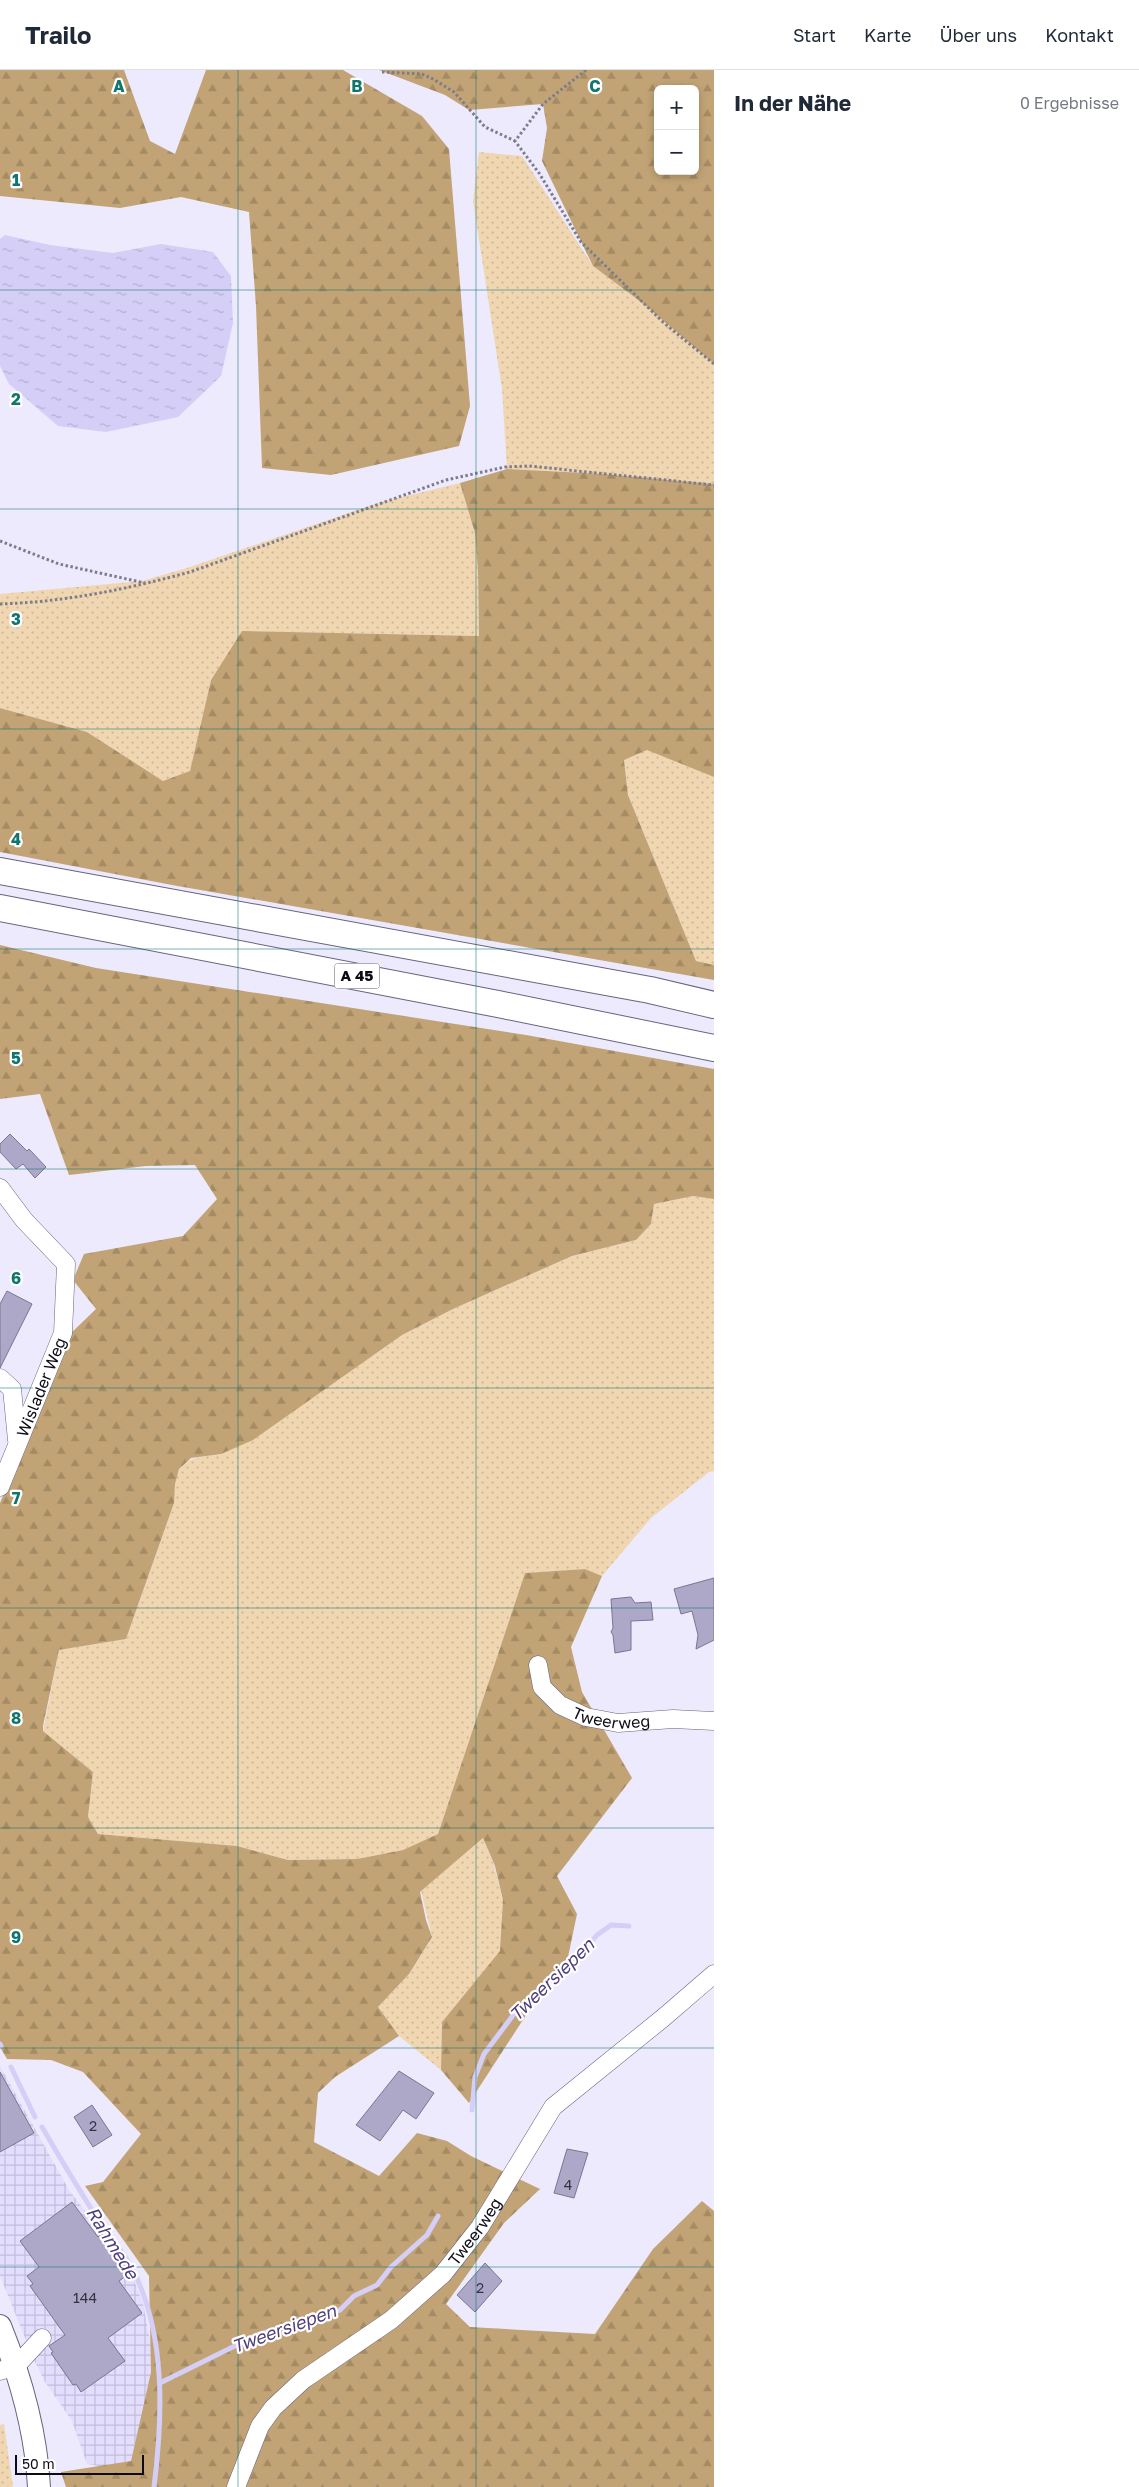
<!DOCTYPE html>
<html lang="de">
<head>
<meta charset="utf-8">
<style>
  body { margin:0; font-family:"Golos Text",sans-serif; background:#f6f6f7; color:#1f2937 }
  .controls { position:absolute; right:15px; top:15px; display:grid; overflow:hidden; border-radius:8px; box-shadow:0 2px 8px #0003 }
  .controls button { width:45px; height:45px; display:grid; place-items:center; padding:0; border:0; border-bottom:1px solid #e0e1e3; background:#fff; color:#1f2937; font:25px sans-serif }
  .scale { position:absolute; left:15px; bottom:12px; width:129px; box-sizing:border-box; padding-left:5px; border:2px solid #0d0b16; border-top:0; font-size:14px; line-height:18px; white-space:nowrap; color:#0d0b16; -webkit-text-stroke:4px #fff; paint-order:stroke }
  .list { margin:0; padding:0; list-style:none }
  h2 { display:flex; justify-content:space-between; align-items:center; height:65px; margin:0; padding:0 20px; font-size:21px }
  h2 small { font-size:16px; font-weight:400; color:#747a83 }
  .map { position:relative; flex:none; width:714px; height:2417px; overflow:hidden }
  header { display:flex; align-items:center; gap:30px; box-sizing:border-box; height:70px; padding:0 25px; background:#fff; border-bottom:1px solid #e0e1e3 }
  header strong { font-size:24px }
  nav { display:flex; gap:28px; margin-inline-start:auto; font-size:18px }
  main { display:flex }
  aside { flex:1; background:#fff }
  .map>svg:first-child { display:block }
  .industrial { fill:url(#industrial-grid) }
  .grass { fill:url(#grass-dots) }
  .forest { fill:url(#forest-firs); fill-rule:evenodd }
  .water { fill:url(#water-ripples) }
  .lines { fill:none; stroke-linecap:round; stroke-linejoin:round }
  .stream { stroke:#d5cef7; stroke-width:5 }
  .building { fill:#ada8c7; stroke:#7a7592 }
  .minor-casing { stroke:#68637f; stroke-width:19 }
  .major-casing { stroke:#68637f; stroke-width:24 }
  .highway-casing { stroke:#68637f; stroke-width:28 }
  .path { stroke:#7e7c8b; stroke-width:3; stroke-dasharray:2.5 2.5; stroke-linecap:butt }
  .minor { stroke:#fff; stroke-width:18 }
  .major { stroke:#fff; stroke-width:22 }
  .highway { stroke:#fff; stroke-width:26 }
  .grid { fill:none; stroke:#0f766e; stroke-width:1; stroke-opacity:0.55 }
  .labels { text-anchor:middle; stroke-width:4.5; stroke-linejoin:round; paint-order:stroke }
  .number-label { font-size:14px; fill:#353242 }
  .shield { fill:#fff; stroke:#56545c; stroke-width:1 }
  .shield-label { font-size:15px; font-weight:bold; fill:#0d0b16 }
  .street-label { font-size:16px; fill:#0d0b16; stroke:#fff }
  .water-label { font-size:18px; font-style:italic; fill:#4f3f7d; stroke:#fff }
  .grid-label { font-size:16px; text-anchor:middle; font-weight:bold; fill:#0f766e; stroke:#fff; stroke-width:4.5; stroke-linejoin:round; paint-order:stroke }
</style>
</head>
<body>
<header>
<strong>Trailo</strong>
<nav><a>Start</a><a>Karte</a><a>Über uns</a><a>Kontakt</a></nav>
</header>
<main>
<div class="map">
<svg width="714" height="2417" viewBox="0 0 714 2417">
  <defs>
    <pattern id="industrial-grid" width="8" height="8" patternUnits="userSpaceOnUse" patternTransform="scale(1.25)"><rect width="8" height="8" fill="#e4defe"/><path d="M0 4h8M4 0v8" fill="none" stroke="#c2bdd9"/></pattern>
    <pattern id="grass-dots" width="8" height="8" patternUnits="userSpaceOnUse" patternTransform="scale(1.25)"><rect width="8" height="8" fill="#f0d7b2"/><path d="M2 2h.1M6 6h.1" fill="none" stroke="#cdb798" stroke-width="1.8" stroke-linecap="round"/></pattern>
    <pattern id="forest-firs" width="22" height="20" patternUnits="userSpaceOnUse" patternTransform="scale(1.25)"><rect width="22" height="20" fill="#c1a375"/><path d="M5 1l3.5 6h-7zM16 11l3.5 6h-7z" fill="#a58b64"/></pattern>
    <pattern id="water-ripples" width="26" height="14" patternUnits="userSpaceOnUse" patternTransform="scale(1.25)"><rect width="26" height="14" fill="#d5cef7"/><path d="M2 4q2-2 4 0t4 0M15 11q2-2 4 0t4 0" fill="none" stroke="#b6b0d3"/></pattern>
  </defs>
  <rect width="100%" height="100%" fill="#edeafd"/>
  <!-- industrial -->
  <path class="industrial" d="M0,1996L69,2120L129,2198L143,2233L151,2276V2302L131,2392L99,2396L87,2394L72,2351L45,2312L34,2290L0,2206Z"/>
  <!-- grass -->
  <g class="grass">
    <path d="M479,82L522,86L593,196L645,235L714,294V414L604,404L507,399L502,319L473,131Z"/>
    <path d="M460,413L475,463L478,502L479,566L242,561L211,610L190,702L163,711L87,662L0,638V524L142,511L187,498L378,433Z"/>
    <path d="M647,679L714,707V895L696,891L628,725L624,690Z"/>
    <path d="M693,1126L714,1129V1401L709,1402L651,1448L602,1506L585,1499L525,1503L438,1764L403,1780L357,1789L288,1790L237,1776L98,1764L88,1747L93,1702L43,1661L59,1580L126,1569L174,1433C175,1391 182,1389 221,1384L402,1265L453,1239L572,1186L636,1170L651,1154L654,1134Z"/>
    <path d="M483,1768L494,1795L503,1830L501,1881L442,1952L441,2000L399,1966L378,1937L409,1904L432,1867L421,1821Z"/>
    <path d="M4,2354L13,2417H0V2355Z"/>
  </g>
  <!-- forest -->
  <g class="forest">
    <path d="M0,0H124L150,71L175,84L206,0H343L422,46L449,79L470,336L459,376L331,405L262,398L256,236L249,142L181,127L120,138L0,126Z"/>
    <path d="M379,0H714V294L645,235L593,196L542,91L547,58L543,34L469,40L445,25ZM658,19H695V101H658Z"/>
    <path d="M507,399L604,404L714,414V707L647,680L624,690L628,725L696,891L714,895V910L172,815L0,782V638L87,662L163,711L190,701L211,610L242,561L479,566L478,502L475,463L460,413Z"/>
    <path d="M0,875L96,898L526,965L714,999V1129L693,1126L654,1134L651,1154L636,1170L572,1186L453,1239L402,1265L253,1370L221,1384L191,1388L179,1399L175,1414L174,1433L126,1569L59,1580L43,1656V1661L93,1702L88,1747L98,1764L237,1776L288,1790L357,1789L403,1780L438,1764L525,1503L585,1499L602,1506L571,1577L582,1622L632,1708L557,1806L577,1844L568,1887L530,1939L469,2033L441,2000L442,1952L500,1881L503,1830L495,1796L483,1768L420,1822L426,1850L432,1867L409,1904L378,1937L399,1966L335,2007L318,2023L314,2072L379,2106L417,2063L447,2071L471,2086L540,2119L504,2153L446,2234L470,2257L595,2264L653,2179L702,2131L714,2141V2417H66L61,2402L131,2391L151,2302L149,2206L85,2116L103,2112L141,2064L83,2002L51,1990L7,1989L0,1977V1433L68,1266L96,1239L73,1210L84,1184L183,1166L217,1129L195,1095L146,1096L69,1105L40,1024L0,1029Z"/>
  </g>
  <!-- water -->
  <path class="water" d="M5,165L50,175L113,183L161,174L213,182L231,206L233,253L221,306L178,347L106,362L58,356L9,314L0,296V169Z"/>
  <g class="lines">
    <!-- stream -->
    <g class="stream">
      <path d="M0,1974L1,1976"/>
      <path d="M11,1997L35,2047"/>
      <path d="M472,2040L475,2007L484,1984L514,1944L577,1889L597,1865L611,1855L629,1856"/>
      <path d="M42,2057C60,2088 78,2118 97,2148C108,2164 122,2180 132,2198C166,2264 163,2346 154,2417"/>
      <path d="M160,2313L257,2265L340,2240L354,2226L377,2215L391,2197L427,2165L438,2146"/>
    </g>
  </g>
  <!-- building -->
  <g class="building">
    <path d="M10,1064L27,1081L29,1079L46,1097L35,1108L23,1094L16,1099L0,1082V1074Z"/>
    <path d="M7,1221L32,1234L0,1298V1234Z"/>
    <path d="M714,1508V1570L696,1579L698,1565L692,1541L681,1544L674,1519Z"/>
    <path d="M631,1527L635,1533L651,1532L653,1550L631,1551V1580L615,1583L613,1565L611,1562L613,1558L611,1529Z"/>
    <path d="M399,2001L434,2023L416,2049L403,2040L380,2071L356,2055Z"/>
    <path d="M0,2002L34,2063L0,2082Z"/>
    <path d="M92,2035L112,2065L93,2077L74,2047Z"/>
    <path d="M567,2079L588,2083L574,2128L554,2123Z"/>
    <path d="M72,2132L98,2167L102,2164L130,2203L119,2211L142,2243L108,2268L125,2291L81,2322L76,2314L73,2315L51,2283L53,2282L49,2276L65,2265L30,2216L33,2214L27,2206L39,2197L20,2171Z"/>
    <path d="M485,2193L502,2211L475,2242L457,2225Z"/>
  </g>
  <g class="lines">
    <!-- minor casing -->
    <g class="minor-casing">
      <g id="minor">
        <path d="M0,1118L24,1150L66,1194L63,1263L0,1417"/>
        <path d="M0,1308L12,1319L17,1370"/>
        <path id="s1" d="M538,1595L542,1617L560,1635L586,1647L618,1653L673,1649L714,1651"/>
        <path d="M0,2301L16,2296L42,2268"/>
        <path id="s2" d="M236,2417L260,2356L273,2338L303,2310L391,2250L443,2204L480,2157L553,2037L663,1948L714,1904"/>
      </g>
    </g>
    <!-- major casing -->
    <g class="major-casing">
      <path id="major" d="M0,2256C21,2308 36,2361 39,2417"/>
    </g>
    <!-- highway casing -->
    <g class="highway-casing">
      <g id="highway">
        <path d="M0,801L650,920L714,935"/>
        <path d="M0,838L498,934L714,978"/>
      </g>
    </g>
    <!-- path -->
    <g class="path">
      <path d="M586,0L543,34L515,71L539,103L581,172L664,253L714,294"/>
      <path d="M382,2L422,4L433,9L454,22L485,57L515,71"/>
      <path d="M0,471L59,494L145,513"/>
      <path d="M0,534C65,532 128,519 190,502L446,410L505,397L529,396L714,415"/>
    </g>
    <!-- minor -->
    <use href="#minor" class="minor"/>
    <!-- major -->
    <use href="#major" class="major"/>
    <!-- highway -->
    <use href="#highway" class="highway"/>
  </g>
  <!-- grid -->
  <path class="grid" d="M238,0V2417M476,0V2417M0,220H714M0,439H714M0,659H714M0,879H714M0,1099H714M0,1318H714M0,1538H714M0,1758H714M0,1978H714M0,2197H714"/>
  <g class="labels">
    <!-- number labels -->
    <g class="number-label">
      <text x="93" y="2061">2</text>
      <text x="568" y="2120">4</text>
      <text x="480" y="2223">2</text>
      <text x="85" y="2233">144</text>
    </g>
    <!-- shield labels -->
    <rect class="shield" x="334.5" y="893.5" width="45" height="25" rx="4"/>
    <g class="shield-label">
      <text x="357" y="911">A 45</text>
    </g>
    <!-- street labels -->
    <g class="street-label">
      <text transform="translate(41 1317) rotate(-68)" y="6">Wislader Weg</text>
      <text dy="6" stroke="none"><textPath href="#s1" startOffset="102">Tweerweg</textPath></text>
      <text dy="6" stroke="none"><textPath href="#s2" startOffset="358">Tweerweg</textPath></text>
    </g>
    <!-- water labels -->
    <g class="water-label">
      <text transform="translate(552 1910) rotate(-44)" y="6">Tweersiepen</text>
      <text transform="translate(112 2173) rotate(58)" y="6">Rahmede</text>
      <text transform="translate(284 2259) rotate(-20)" y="6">Tweersiepen</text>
    </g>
  </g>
  <g class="grid-label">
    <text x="119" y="22">A</text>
    <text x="357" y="22">B</text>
    <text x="595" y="22">C</text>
    <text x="16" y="116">1</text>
    <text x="16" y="335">2</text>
    <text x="16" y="555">3</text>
    <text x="16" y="775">4</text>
    <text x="16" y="994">5</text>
    <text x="16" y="1214">6</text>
    <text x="16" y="1434">7</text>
    <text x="16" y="1654">8</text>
    <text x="16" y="1873">9</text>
  </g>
</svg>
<div class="controls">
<button>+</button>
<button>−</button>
</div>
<div class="scale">50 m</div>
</div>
<aside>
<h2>In der Nähe<small>0 Ergebnisse</small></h2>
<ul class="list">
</ul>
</aside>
</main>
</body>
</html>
